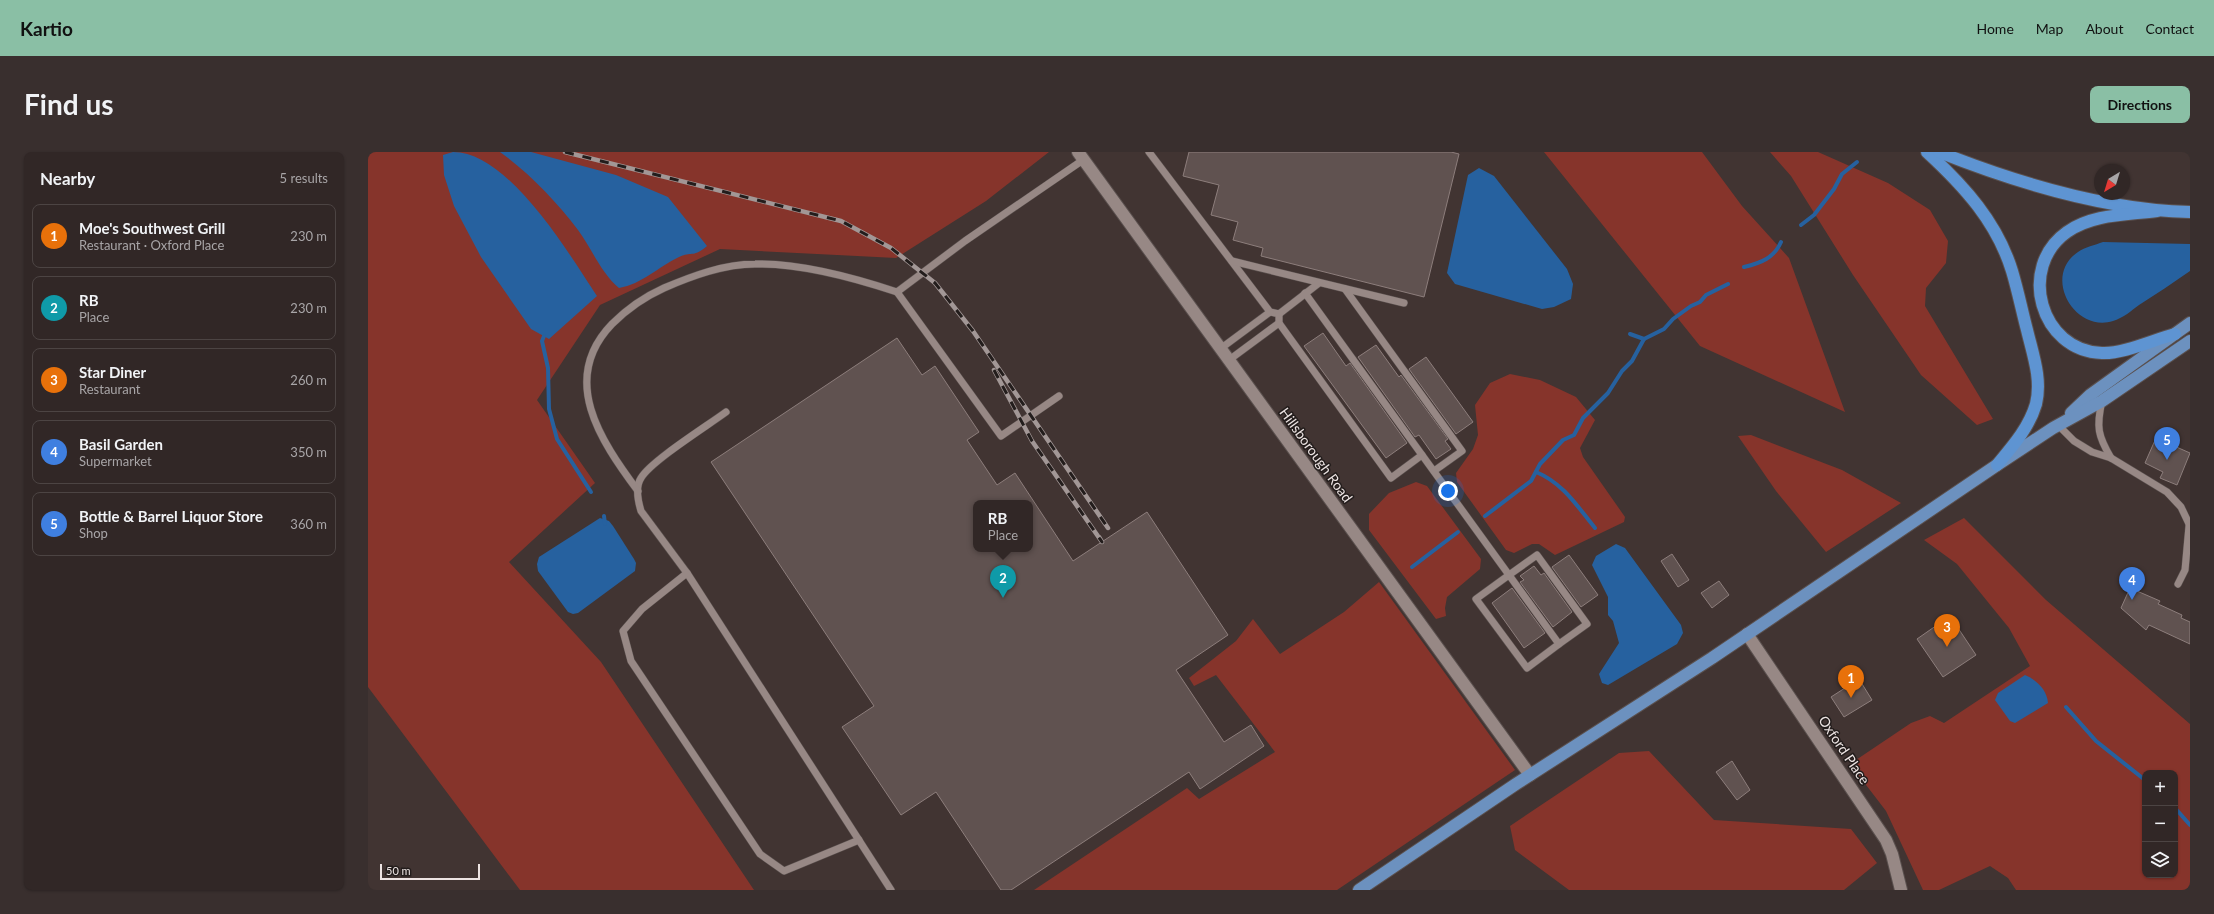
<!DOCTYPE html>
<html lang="en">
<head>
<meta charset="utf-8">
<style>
  body { margin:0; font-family:Lato,sans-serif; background:#392f2e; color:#f1f3f6 }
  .controls { position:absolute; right:12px; bottom:12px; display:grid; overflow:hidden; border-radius:8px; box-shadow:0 1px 3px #0004 }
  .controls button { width:36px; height:36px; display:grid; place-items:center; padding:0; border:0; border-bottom:1px solid #4c4443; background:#312726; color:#f1f3f6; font:20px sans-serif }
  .compass { position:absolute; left:1726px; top:12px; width:36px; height:36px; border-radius:50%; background:#312726; box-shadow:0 1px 3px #0004; rotate:218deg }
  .scale { position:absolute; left:12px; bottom:10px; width:100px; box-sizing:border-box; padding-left:4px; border:2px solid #ede4e3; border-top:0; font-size:11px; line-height:14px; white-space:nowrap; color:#ede4e3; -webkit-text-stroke:3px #231d1c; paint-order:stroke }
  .you { position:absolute; left:1080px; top:339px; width:14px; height:14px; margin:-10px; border:3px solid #fff; border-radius:50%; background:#1a73e8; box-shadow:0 0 0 6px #1a73e833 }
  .badge { display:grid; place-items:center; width:26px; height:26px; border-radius:50%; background:#8abfa5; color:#fff; font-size:13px; font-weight:700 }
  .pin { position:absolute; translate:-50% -33px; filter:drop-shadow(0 1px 2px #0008) }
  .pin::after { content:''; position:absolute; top:21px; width:14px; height:12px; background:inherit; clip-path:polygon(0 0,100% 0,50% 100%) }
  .popup { position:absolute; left:605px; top:348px; width:60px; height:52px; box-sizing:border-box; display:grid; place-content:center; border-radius:8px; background:#312726; filter:drop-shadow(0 1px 3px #0005); font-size:13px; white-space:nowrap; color:#a8a5a7 }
  .popup b { font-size:15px; color:#f1f3f6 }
  .popup::after { content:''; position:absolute; left:50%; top:100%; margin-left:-8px; border:8px solid transparent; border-top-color:#312726 }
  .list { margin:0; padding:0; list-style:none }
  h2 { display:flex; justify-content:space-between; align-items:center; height:52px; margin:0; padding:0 16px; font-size:17px }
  h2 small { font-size:13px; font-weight:400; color:#a8a5a7 }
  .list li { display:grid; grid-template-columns:26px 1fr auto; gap:12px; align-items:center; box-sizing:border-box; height:64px; margin:0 8px 8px; padding:0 8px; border:1px solid #4c4443; border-radius:8px }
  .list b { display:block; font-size:15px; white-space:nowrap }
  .list p { margin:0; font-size:13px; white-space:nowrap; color:#a8a5a7 }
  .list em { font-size:13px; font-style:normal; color:#a8a5a7 }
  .icon { flex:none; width:22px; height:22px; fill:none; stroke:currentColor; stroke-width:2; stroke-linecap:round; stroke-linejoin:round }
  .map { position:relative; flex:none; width:1822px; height:738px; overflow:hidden; border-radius:8px }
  header { display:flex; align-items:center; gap:24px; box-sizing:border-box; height:56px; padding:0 20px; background:#8abfa5; color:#111 }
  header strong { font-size:19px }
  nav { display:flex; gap:22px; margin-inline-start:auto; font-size:14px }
  .intro { display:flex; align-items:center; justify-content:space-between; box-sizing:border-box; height:96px; padding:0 24px }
  h1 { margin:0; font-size:28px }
  .button { padding:10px 18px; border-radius:8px; background:#8abfa5; color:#111; font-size:14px; font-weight:700 }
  main { display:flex; gap:24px; padding:0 24px }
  aside { flex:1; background:#312726; border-radius:8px; box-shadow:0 1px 3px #0004 }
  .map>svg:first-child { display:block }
  .green { fill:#86342b; fill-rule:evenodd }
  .water { fill:#26619f }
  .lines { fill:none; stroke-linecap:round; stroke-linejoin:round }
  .stream { stroke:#26619f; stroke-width:4 }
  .building { fill:#605250; stroke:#8d7e7c; fill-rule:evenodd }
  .service-casing { stroke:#5a504e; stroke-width:8 }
  .minor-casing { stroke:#5a504e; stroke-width:14 }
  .tertiary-casing { stroke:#5a504e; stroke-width:14 }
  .primary-casing { stroke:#5a504e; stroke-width:14 }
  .trunk-casing { stroke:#5a504e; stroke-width:14 }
  .service { stroke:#978885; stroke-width:7 }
  .minor { stroke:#978885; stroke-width:12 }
  .tertiary { stroke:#978885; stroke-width:12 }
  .primary { stroke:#6c91bf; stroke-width:12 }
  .trunk { stroke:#5e94d2; stroke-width:12 }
  .rail-casing { stroke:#a29796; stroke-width:4.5 }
  .rail { stroke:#231d1c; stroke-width:3; stroke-dasharray:9; stroke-linecap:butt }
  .labels { text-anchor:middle; stroke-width:3; stroke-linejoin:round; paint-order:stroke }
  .street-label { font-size:14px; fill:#ede4e3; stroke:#231d1c }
</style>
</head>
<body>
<header>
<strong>Kartio</strong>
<nav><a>Home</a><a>Map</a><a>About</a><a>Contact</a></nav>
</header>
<div class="intro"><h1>Find us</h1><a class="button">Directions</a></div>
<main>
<aside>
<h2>Nearby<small>5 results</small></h2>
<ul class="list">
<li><span class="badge" style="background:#e8710a">1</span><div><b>Moe's Southwest Grill</b><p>Restaurant · Oxford Place</p></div><em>230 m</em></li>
<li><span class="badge" style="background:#0f9aa8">2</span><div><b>RB</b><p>Place</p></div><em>230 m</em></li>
<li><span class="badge" style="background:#e8710a">3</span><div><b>Star Diner</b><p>Restaurant</p></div><em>260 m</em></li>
<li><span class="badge" style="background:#3f7fe0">4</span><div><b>Basil Garden</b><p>Supermarket</p></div><em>350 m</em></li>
<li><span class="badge" style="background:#3f7fe0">5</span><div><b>Bottle &amp; Barrel Liquor Store</b><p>Shop</p></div><em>360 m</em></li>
</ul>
</aside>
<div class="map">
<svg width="1822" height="738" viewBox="0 0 1822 738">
  <rect width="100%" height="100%" fill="#413432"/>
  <!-- green -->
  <g class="green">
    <path d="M0,0H681L618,49L528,106L352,97L232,153L169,248L227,331L141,410L233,510L386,738H152L0,535Z"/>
    <path d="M1176,0H1334L1374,54L1421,106L1477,260L1332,194Z"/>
    <path d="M1402,0H1450L1520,31L1562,58L1580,89L1578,111L1558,136L1557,154L1625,267L1609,273L1553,223L1485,123L1423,24Z"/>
    <path d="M1142,222L1172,228L1208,245L1227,268L1212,296L1215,305L1257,365L1256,370L1187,403L1171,392H1164L1146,401L1138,398L1089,330L1088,321L1105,297L1110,283L1107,253L1122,231Z"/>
    <path d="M1383,283L1474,318L1533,351L1458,400L1408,339L1370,284Z"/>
    <path d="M1048,330L1059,334L1113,407L1112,417L1079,445L1077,456L1078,464L1068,467L1001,378V362L1021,341Z"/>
    <path d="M1596,366L1678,448L1822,572V738H1648L1640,726L1622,714L1571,738H1555L1518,659L1482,612L1543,571L1562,564L1576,571L1662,514L1641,476L1589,412L1556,388ZM1777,621H1807V723H1777Z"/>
    <path d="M1011,430L1147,618L969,738H666L819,636L831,647L907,600L848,523L826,534L821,526L868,489L885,467L912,502L976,460Z"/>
    <path d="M1281,599L1346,668L1483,677L1509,711L1476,738H1201L1147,698L1142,674L1251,601Z"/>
  </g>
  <!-- water -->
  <g class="water">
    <path d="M85,0C141,0 201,102 229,144L181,187L163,177L113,105L86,54L76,23L75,3Z"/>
    <path d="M132,0H163L248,23L300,45L339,94C325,106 324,99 311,105C290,115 274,132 251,136C233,121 224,97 210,78C187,48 162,22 132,0Z"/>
    <path d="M1111,16L1126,24L1199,117L1205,132L1203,147L1186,155L1174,157L1087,132L1079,121L1100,23Z"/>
    <path d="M1735,90L1822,92V119C1805,131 1788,142 1771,153C1763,159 1755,166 1745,169C1706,181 1674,124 1710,100C1717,95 1727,93 1735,90Z"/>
    <path d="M232,366L241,369L245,374L266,407L268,411L267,419L210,461L205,462L200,460L170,419L169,412L171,405Z"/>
    <path d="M1248,392L1257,396L1313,473L1315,481L1309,492L1240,533L1234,531L1231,522L1251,491L1245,469L1240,463V445L1224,413L1228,404Z"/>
    <path d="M1657,523C1669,528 1679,538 1680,551L1647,571L1642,569L1627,548L1630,541Z"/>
  </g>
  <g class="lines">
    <!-- stream -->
    <g class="stream">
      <path d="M1433,73L1446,63L1466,37L1474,22L1489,10"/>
      <path d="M1376,115C1393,111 1406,106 1413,90"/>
      <path d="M1262,182L1276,187"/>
      <path d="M176,184L174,189L180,216L181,257L189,287L223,340"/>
      <path d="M1168,320C1195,331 1209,354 1227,376"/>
      <path d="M236,364L237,372"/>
      <path d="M1117,364L1163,329L1172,312L1195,288L1206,283L1215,266L1240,241L1254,219L1264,209L1276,187L1296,177L1305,167L1323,154L1332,150L1338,143L1360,132"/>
      <path d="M1044,415L1090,380"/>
      <path d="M1698,555L1728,589L1777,628"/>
      <path d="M1807,656L1822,673"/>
    </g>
  </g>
  <!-- building -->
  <g class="building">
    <path d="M821,0H1083L1091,2L1056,145L893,104L895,96L865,88L870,70L843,63L851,33L815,24Z"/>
    <path d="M955,181L978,214L982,211L1039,291L1018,306L936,194Z"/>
    <path d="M529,186L554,223L567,214L611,280L599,288L629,333L647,321L705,409L779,360L860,483L808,518L856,590L883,573L896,594L832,637L821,620L643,738H633L568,640L533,663L474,575L506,554L343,310ZM608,351H662V397H608Z"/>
    <path d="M1008,193L1031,225L1033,223L1080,287L1077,289L1083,297L1068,307L1051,283L1047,285L990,205Z"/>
    <path d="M1058,205L1105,270L1088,282L1041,217Z"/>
    <path d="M1788,286L1822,301L1809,333L1792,326L1795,320L1777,311Z"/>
    <path d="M1304,402L1321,428L1310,435L1293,409Z"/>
    <path d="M1201,403L1230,443L1213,455L1184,415Z"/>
    <path d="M1166,414L1173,423L1176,421L1204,460L1185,475L1152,430L1156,428L1152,424Z"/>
    <path d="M1351,429L1361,443L1344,456L1333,441Z"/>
    <path d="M1144,436L1177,481L1156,496L1124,451Z"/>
    <path d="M1762,436L1792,449L1790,452L1814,463L1813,466L1822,470V492L1781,473L1778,478L1753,456Z"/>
    <path d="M1582,464L1608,503L1575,525L1549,487Z"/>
    <path d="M1491,527L1504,548L1476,565L1463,545Z"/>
    <path d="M1364,609L1382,638L1369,648L1348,620Z"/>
  </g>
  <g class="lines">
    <!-- service casing -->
    <g class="service-casing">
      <g id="service">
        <path d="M781,0L902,160L911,162V171L1023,326L1054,303L937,141"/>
        <path d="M864,109L1036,151"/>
        <path d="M977,137L1094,299L1066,319"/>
        <path d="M911,162L951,131"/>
        <path d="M852,197L902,160"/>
        <path d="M861,208L911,171"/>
        <path d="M691,244L633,284L529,140L597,89L715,8"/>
        <path d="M1734,249C1728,275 1730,284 1743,306"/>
        <path d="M358,260C339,274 283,309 273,326C267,335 270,349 273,359L319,421L523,738"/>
        <path d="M1690,273L1706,289L1724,300L1743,306L1799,340L1813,355L1822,374"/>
        <path d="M1054,303L1141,423L1169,403L1219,472L1191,492"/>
        <path d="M270,339C232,288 191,227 244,172C260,156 276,145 296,136C324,124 356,112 387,112C431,111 487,126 529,140"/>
        <path d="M319,421L274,457L255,479L263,509L392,702L416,719L491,688"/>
        <path d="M1141,423L1191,492L1159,516L1108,447Z"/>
        <path d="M1810,432L1817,418L1821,374"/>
      </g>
    </g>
    <!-- minor casing -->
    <g class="minor-casing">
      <path id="minor" d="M1379,482L1518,688L1524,702L1533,738"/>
    </g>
    <!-- tertiary casing -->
    <g class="tertiary-casing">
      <path id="tertiary" d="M710,0L1162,623"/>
    </g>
    <!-- primary casing -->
    <g class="primary-casing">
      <g id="primary">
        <path d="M1703,261L1722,243L1822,171"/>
        <path d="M991,738L1148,632L1344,506L1629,313L1685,276L1734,249L1822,189"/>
      </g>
    </g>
    <!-- trunk casing -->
    <g class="trunk-casing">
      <g id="trunk">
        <path d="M1559,0C1596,34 1629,70 1644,119C1650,139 1654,159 1659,178C1665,203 1674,227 1668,252C1661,276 1644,295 1629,313"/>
        <path d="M1571,0C1649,31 1737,58 1822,60"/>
        <path d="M1789,59C1759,63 1724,62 1699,80C1649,115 1672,199 1734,201C1755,202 1785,188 1807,182"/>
      </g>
    </g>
    <!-- service -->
    <use href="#service" class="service"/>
    <!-- minor -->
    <use href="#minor" class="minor"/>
    <!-- tertiary -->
    <use href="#tertiary" class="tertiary"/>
    <!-- primary -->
    <use href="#primary" class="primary"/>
    <!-- trunk -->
    <use href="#trunk" class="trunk"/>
    <!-- rail casing -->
    <g class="rail-casing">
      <g id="rail">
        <path d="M197,0L473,69L523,96L567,131L605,179L740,376"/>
        <path d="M626,218L664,289L734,390L731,385"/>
      </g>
    </g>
    <!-- rail -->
    <use href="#rail" class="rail"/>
  </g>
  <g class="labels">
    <!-- street labels -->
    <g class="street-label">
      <text transform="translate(948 303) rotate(54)" y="5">Hillsborough Road</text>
      <text transform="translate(1476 598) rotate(56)" y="5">Oxford Place</text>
    </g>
  </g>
</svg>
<div class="controls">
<button>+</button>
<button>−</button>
<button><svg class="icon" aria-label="layers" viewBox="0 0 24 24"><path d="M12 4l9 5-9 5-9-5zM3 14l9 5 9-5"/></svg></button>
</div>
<svg class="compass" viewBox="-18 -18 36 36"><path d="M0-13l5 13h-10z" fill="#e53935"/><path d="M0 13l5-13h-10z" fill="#a8a5a7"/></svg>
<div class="scale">50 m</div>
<div class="you"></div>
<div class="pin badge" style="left:1483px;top:546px;background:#e8710a">1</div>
<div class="pin badge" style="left:635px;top:446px;background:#0f9aa8">2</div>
<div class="popup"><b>RB</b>Place</div>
<div class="pin badge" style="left:1579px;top:495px;background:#e8710a">3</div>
<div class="pin badge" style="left:1764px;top:448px;background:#3f7fe0">4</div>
<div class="pin badge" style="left:1799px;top:308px;background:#3f7fe0">5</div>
</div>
</main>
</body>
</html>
